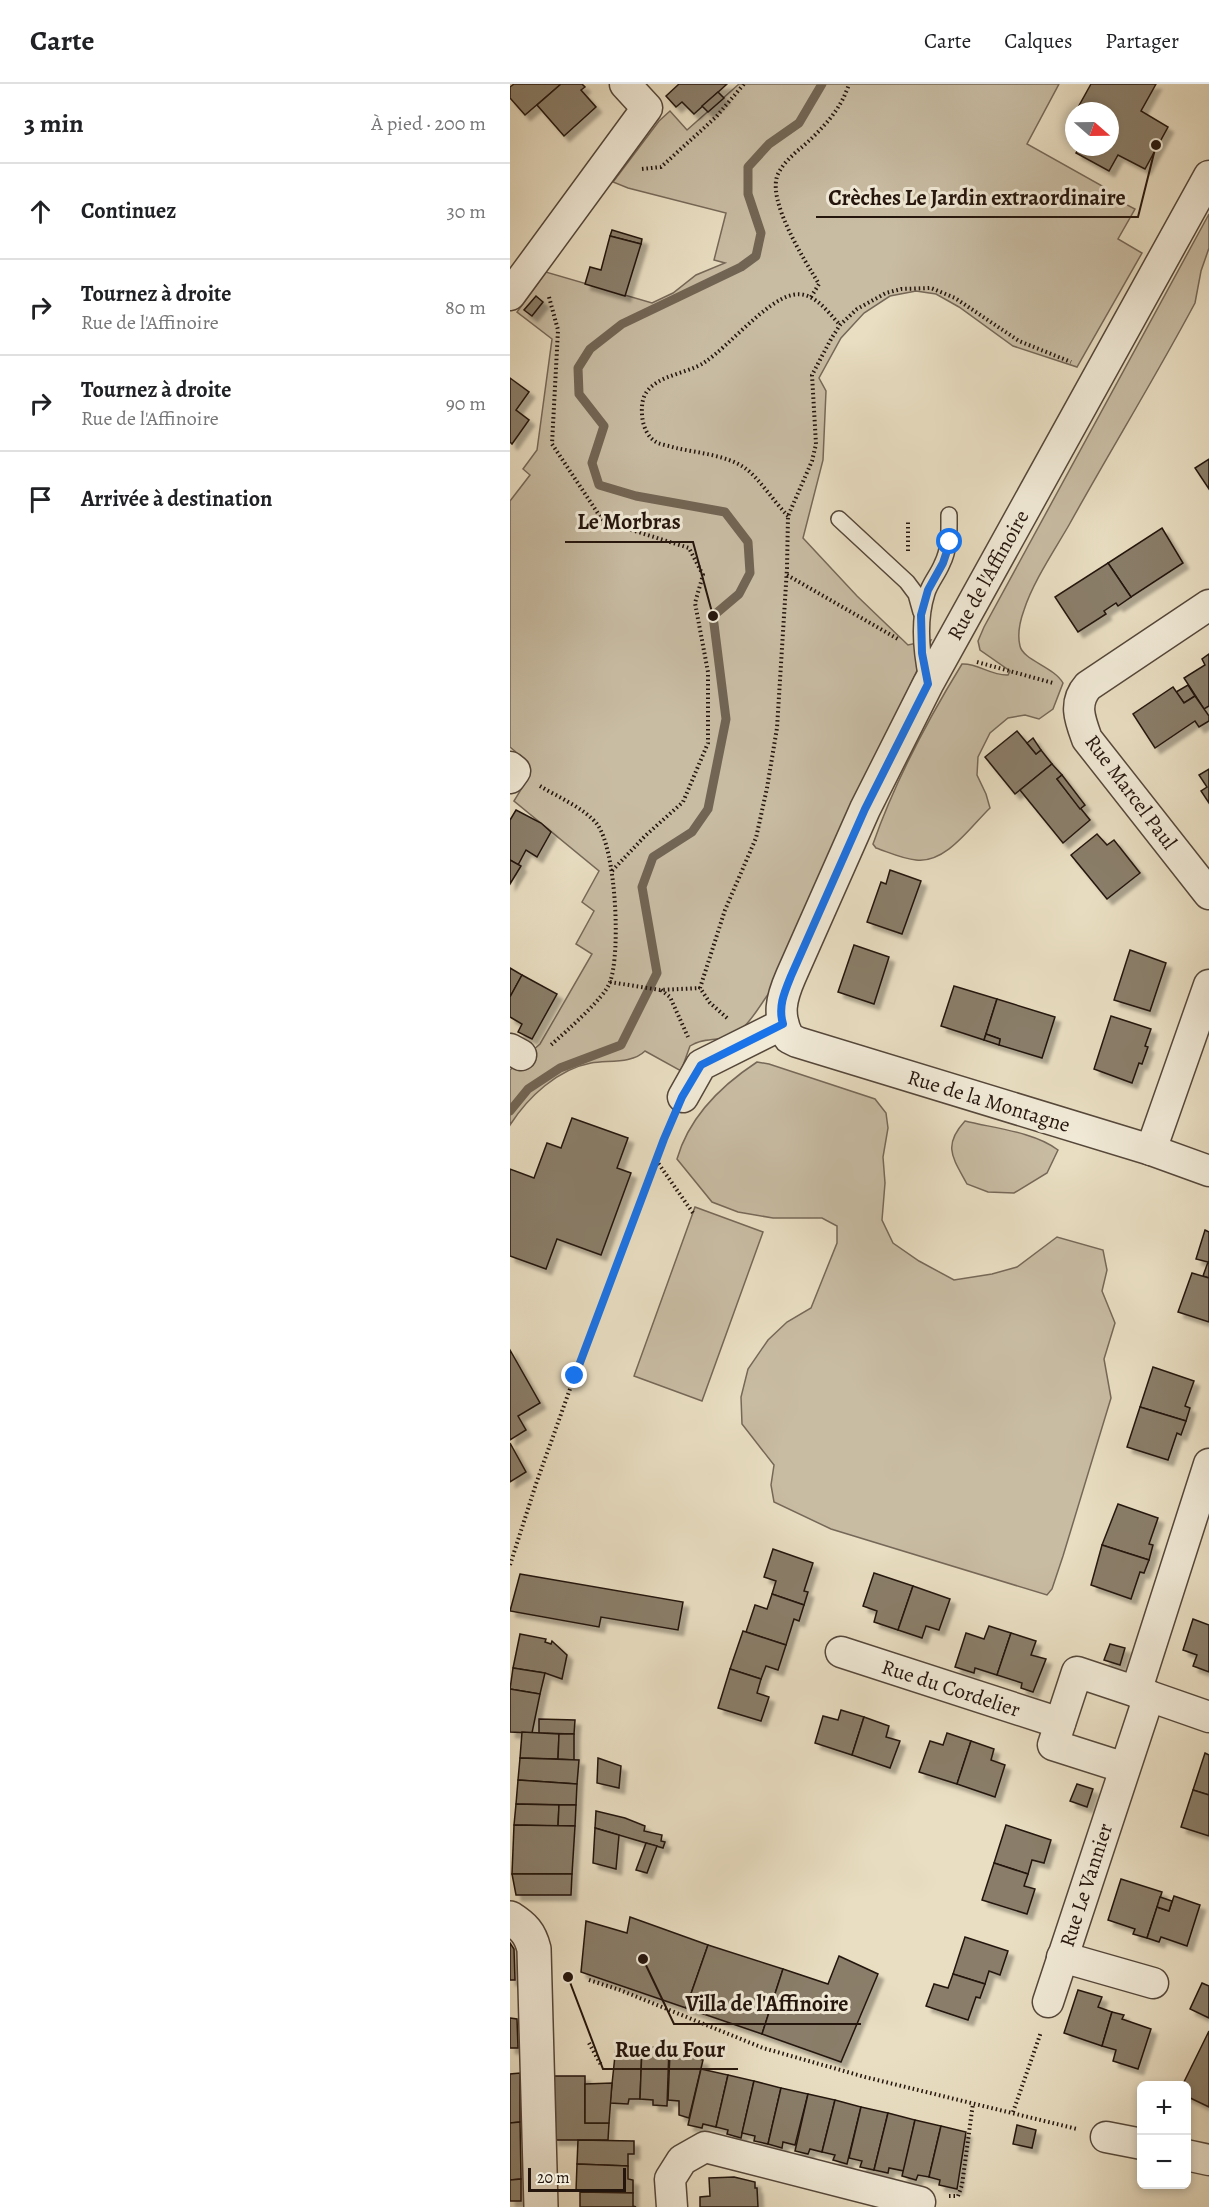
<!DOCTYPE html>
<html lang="fr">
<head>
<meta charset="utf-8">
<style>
  body { margin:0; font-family:Alegreya,serif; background:#f6f6f6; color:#202124 }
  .controls { position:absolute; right:18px; bottom:18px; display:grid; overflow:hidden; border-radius:9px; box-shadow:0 3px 9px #0003 }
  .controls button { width:54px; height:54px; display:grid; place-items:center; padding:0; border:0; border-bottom:2px solid #e0e0e0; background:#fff; color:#202124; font:30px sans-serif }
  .compass { position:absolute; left:555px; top:18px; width:54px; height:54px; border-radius:50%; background:#fff; box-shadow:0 3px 9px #0003; rotate:110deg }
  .scale { position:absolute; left:18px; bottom:15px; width:98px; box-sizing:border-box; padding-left:6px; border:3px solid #24150d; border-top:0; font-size:16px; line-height:21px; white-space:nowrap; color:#24150d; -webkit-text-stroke:4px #f1ead7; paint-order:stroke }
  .stop { position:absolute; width:18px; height:18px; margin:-14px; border:4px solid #1a73e8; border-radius:50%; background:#fff }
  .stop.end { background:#1a73e8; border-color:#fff; box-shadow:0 2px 6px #0008 }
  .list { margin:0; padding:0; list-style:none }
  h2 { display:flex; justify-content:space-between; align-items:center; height:78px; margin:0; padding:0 24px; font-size:26px }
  h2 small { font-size:20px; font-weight:400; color:#757577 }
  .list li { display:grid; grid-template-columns:39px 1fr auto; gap:18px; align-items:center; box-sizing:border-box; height:96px; padding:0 24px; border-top:2px solid #e0e0e0 }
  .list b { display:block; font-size:22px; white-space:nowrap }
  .list p { margin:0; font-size:20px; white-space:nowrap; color:#757577 }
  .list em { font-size:20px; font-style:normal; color:#757577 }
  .icon { flex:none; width:33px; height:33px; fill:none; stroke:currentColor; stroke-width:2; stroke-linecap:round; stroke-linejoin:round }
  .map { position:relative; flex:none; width:699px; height:2123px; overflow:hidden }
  header { display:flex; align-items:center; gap:36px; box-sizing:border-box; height:84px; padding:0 30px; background:#fff; border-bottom:2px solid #e0e0e0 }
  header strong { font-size:28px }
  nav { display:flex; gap:33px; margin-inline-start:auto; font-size:21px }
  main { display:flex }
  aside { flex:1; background:#fff }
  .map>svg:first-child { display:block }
  .green { fill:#c8bca3; stroke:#766858; stroke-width:1.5 }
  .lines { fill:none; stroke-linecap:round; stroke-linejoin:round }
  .stream { stroke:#726554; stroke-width:9 }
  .building { fill:#8a7e6b; stroke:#24150d; stroke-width:1.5; filter:url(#shadow) }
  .service-casing { stroke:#55473a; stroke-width:18 }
  .minor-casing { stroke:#55473a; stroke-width:33 }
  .tertiary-casing { stroke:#55473a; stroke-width:36 }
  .path { stroke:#24150d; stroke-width:4; stroke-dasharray:1.5 3; stroke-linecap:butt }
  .service { stroke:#f1ead7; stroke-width:15 }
  .minor { stroke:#f1ead7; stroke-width:30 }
  .tertiary { stroke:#f1ead7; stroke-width:33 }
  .route { stroke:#1a73e8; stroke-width:8 }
  .labels { text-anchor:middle; stroke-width:6; stroke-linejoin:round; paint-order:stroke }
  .street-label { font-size:21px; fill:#24150d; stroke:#f1ead7 }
  .leader { fill:none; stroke:#24150d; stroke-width:2 }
  .callout-dot { fill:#24150d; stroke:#f1ead7; stroke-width:2 }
  .callout-label { font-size:22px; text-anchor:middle; font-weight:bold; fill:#24150d; stroke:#f1ead7; stroke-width:6; stroke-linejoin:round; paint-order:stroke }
</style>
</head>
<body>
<header>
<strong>Carte</strong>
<nav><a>Carte</a><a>Calques</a><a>Partager</a></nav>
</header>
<main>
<aside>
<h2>3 min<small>À pied · 200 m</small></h2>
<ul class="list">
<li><svg class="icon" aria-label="ahead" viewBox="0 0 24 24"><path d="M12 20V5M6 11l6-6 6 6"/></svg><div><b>Continuez</b></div><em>30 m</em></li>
<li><svg class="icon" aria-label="right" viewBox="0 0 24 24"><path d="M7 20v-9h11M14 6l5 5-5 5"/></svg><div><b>Tournez à droite</b><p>Rue de l'Affinoire</p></div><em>80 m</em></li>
<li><svg class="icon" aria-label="right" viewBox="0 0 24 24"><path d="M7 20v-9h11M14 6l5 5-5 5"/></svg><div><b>Tournez à droite</b><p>Rue de l'Affinoire</p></div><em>90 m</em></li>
<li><svg class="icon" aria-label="arrive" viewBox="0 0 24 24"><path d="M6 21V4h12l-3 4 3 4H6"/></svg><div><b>Arrivée à destination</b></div></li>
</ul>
</aside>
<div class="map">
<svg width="699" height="2123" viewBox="0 0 699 2123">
  <defs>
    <filter id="shadow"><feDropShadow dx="5.5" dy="5.5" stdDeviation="1.5" flood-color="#0004"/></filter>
  </defs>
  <rect width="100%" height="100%" fill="#e9dec2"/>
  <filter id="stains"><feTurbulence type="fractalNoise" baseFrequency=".00333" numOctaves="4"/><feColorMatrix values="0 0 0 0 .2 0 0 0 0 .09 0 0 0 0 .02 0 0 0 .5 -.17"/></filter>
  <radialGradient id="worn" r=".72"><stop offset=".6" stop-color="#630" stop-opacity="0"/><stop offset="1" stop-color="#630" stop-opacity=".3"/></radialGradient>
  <!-- green -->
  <g class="green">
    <path d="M229,0H549L517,60L594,103L598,111L625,125L608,155L632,169L567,283L503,262L449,223L426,210L406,207L380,212L354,229L331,254L309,294L316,307L313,376L293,454L347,512L398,561L421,556L259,909C248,924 236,948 217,953C204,957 192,954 180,962L171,987L135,967C122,980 98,976 81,979C48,985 18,1013 0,1041V986L30,960L82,870L66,860L84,827L72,818L89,787L4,717C20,690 28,685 0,663V417L20,391L13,385L27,366L42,255L7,228L36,188L142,219L163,209L186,191L215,179L204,176L216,129L118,104L103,98L149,37L160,27L177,46Z"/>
    <path d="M699,130V164L691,187L685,219C645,294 600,367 559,441C544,467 523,498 514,526C510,537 507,550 510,562C513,576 544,583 553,599L543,625L529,635L515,631L498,634L480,649L468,673L467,691L476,710L480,724C461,742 436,780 406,776C393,775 378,768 366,764L363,760C385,697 417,637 452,580C468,579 481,592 498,591L500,587L470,566L468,557L474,543Z"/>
    <path d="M247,978L259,980L365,1015L376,1029L378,1044L373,1073L375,1099L372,1136L383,1159L409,1177L444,1196L482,1190L507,1183L547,1153L593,1166L597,1186L592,1207L605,1239L594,1275L601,1314L553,1472L542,1505L537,1511L321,1445L264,1418L261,1401L264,1381L232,1340L231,1313L238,1285L258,1256L277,1238L301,1224L327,1159V1142L312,1134H263L228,1128L202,1118L167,1075C179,1033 212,1001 247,978Z"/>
    <path d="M455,1037C483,1044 525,1048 548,1066L537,1089L504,1109L478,1108L457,1100C443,1074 432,1062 455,1037Z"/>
    <path d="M185,1123L253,1148L192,1317L124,1292Z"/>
  </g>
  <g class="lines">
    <!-- stream -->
    <path class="stream" d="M0,1027L18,1005L50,984L111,961L147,889L132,803L143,773L182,748L198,725L216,635L203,532L229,510L240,489L238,458L215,428L126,412L89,401L82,379L94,342L69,310L68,284L80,265L112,240L231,183L246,172L251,149L238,110V83L259,60L289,39L312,0"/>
  </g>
  <!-- building -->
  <g class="building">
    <path d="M4,0H51L15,31L0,14V3Z"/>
    <path d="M51,0H72L75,3L71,6L86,23L54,52L27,21Z"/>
    <path d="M169,0H217L184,30L172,18L166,23L156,12Z"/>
    <path d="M581,0H646L631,27L658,43L635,85L608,71L599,87L566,69L570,63H600V27H566Z"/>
    <path d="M208,8L214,14L198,28L192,22Z"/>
    <path d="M102,146L132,155L131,160L100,152Z"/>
    <path d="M100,152L131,160L115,212L75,200L80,183L91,186Z"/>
    <path d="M26,212L33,218L22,232L14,226Z"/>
    <path d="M0,294L19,308L6,326L19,336L2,360L0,358Z"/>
    <path d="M699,375V405L685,384Z"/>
    <path d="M652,444L673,479L621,513L598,479Z"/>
    <path d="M598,479L621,513L608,522L606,519L594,527L596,530L568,548L545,513Z"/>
    <path d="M699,570V622L694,625L674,594L695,581L692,575Z"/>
    <path d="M678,601L685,612L674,619L666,608Z"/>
    <path d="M663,603L674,619L685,612L699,632V637L689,643L685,637L645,664L623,630Z"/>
    <path d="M507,647L526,670L531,666L542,680L505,710L475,673Z"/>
    <path d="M523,654L531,666L526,670L517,659Z"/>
    <path d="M542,680L552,691L547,695L580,736L553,759L510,706Z"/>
    <path d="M699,685V719L691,707L697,703L689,691Z"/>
    <path d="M552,691L575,721L570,725L547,695Z"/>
    <path d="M6,726L31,739L41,748L27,773L16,766L8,781L0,776V736Z"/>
    <path d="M587,750L597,761L604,756L630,789L597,815L561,771Z"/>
    <path d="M0,776L11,782L0,800Z"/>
    <path d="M380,786L411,797L392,850L357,838L371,798L376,800Z"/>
    <path d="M344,861L379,873L364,920L328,908Z"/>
    <path d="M620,866L656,879L640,927L604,916Z"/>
    <path d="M0,884L12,891L0,913Z"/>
    <path d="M12,891L47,910L22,955L8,948L12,940L0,933V913Z"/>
    <path d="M444,902L487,915L474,956L431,942Z"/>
    <path d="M487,915L545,933L532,974L489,961L490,955L476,950Z"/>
    <path d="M601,932L641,945L635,962L638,963L632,980L629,979L622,999L584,985Z"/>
    <path d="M476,950L490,955L489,961L474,956Z"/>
    <path d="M62,1034L118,1054L107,1084L121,1089L91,1171L47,1155L36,1185L0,1172V1085L24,1094L37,1059L51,1064Z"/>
    <path d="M695,1146L699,1148V1194L693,1192L698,1178L686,1175Z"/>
    <path d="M682,1189L699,1194V1238L668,1228Z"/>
    <path d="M0,1266L30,1319L8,1332L16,1346L0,1356Z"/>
    <path d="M643,1283L684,1297L675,1322L680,1324L676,1337L630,1323Z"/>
    <path d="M630,1323L676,1337L671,1351L667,1349L658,1376L617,1363Z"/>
    <path d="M0,1359L16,1388L0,1398Z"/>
    <path d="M608,1420L648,1434L639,1460L643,1461L639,1476L592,1461Z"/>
    <path d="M592,1461L639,1476L634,1489L630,1488L621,1515L581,1501Z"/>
    <path d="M263,1465L303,1479L294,1507L298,1508L294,1521L262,1510L266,1497L254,1493Z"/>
    <path d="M364,1489L403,1502L388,1546L364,1538L367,1527L353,1522Z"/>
    <path d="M10,1490L173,1518L168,1546L91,1533L89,1543L0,1527Z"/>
    <path d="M403,1502L440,1515L429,1546L416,1542L412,1554L388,1546Z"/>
    <path d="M262,1510L294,1521L289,1537L284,1535L276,1561L236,1548L245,1521L257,1525Z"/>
    <path d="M683,1535L699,1541V1588L683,1582L687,1571L673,1566Z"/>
    <path d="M479,1542L501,1549L487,1591L465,1584L464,1589L445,1583L456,1549L474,1555Z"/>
    <path d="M233,1547L276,1561L268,1586L256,1582L251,1595L220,1585Z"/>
    <path d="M501,1549L526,1557L521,1571L536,1575L523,1608L511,1604L512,1599L487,1591Z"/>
    <path d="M10,1550L36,1555L35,1558L41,1560L42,1557L57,1571L52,1595L35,1589L3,1584Z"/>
    <path d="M600,1560L615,1564L610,1581L594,1576Z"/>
    <path d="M3,1584L35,1589L30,1610L0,1605Z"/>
    <path d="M220,1585L251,1595L247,1609L259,1613L251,1637L208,1624Z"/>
    <path d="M0,1605L30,1610L22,1649L0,1648Z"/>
    <path d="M331,1626L354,1633L342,1671L305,1659L313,1632L328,1636Z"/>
    <path d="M354,1633L379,1642L376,1653L390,1657L380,1684L342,1671Z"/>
    <path d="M29,1635L65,1636L64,1650L29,1649Z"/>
    <path d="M12,1648L49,1650L48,1675L10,1674Z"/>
    <path d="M437,1649L461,1657L447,1700L409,1688L420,1657L433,1661Z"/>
    <path d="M49,1650H64V1676L48,1675Z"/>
    <path d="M461,1657L484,1665L481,1676L495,1681L485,1713L447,1700Z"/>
    <path d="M695,1669L699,1671V1711L683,1706Z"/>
    <path d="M10,1674L69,1676L67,1700L8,1696Z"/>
    <path d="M88,1674L111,1682L109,1704L87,1699Z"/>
    <path d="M8,1696L67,1700L66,1721L6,1720Z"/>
    <path d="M567,1700L583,1705L577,1723L560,1717Z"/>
    <path d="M683,1706L699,1711V1752L671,1743Z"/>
    <path d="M6,1720L49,1721L48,1742L4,1741Z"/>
    <path d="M49,1721H66L65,1742H48Z"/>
    <path d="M86,1727L115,1734L135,1742L134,1747L152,1751L151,1757L155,1758L153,1764L85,1744Z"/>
    <path d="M4,1741L65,1742L62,1790H2Z"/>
    <path d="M496,1741L541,1756L534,1779L522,1776L518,1790L484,1779Z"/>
    <path d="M85,1744L109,1751L106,1785L83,1779Z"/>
    <path d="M136,1759L147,1762L137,1789L126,1786Z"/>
    <path d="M484,1779L518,1790L514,1802L525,1805L517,1830L472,1816Z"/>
    <path d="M2,1790H62L61,1811H6Z"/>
    <path d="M611,1795L652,1808L637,1854L623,1850L625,1845L598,1836Z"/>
    <path d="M664,1812L690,1821L677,1862L651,1853L649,1858L637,1854L647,1823L659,1827Z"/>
    <path d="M650,1813L662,1817L659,1827L647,1823Z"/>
    <path d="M120,1833L198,1861L176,1924L71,1888L76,1837L117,1849Z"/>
    <path d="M455,1853L498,1867L490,1891L479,1887L475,1900L443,1890Z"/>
    <path d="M0,1859L4,1865L5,1896H0Z"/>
    <path d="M198,1861L273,1885L252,1950L176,1924Z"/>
    <path d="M329,1872L368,1890L331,1978L252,1950L273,1885L318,1900Z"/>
    <path d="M443,1890L475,1900L470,1914L466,1913L458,1936L416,1922L424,1900L438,1904Z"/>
    <path d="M692,1899L699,1902V1934L680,1925Z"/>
    <path d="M568,1906L592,1913L588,1923L602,1928L592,1962L554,1949Z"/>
    <path d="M602,1928L614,1931L612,1935L641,1945L628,1985L603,1977L606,1966L592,1962Z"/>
    <path d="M0,1934L7,1935L8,1964H0Z"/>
    <path d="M699,1947V2023L676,2012V2002H672Z"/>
    <path d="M106,1962L132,1963L130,2015H119L118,2020L100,2019Z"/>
    <path d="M132,1963L159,1964L157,2022L143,2021V2016L130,2015Z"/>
    <path d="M160,1968L193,1976L179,2034L169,2031V2017L158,2016Z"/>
    <path d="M191,1985L218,1991L206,2043L193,2040L192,2044L178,2041Z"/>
    <path d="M10,1989V2038L0,2039V1990Z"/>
    <path d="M218,1991L244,1997L231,2054L217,2050L218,2046L206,2043Z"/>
    <path d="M44,1992H75V2039H99L98,2056H43Z"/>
    <path d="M244,1997L271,2004L258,2060L244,2057L245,2052L232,2049Z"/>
    <path d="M102,1999L99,2039H75V2000Z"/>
    <path d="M271,2004L298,2010L285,2061L273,2058L272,2064L258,2060Z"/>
    <path d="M298,2010L325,2016L312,2068L300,2065L298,2070L285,2067Z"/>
    <path d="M325,2016L351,2023L337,2080L323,2076L325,2071L312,2068Z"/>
    <path d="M351,2023L378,2029L364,2086L350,2083L352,2077L339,2074Z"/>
    <path d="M378,2029L405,2036L394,2087L379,2084L378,2089L364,2086Z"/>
    <path d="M405,2036L431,2042L419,2093L408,2091L406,2096L392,2092Z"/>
    <path d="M10,2038L11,2095L0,2096V2039Z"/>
    <path d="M507,2041L526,2046L522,2064L503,2060Z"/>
    <path d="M431,2042L456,2048L447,2105L429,2101L430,2096L419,2093Z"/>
    <path d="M68,2056L124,2057V2070H118V2082L67,2080Z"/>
    <path d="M67,2080L118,2082V2095L123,2096V2109L66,2107Z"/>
    <path d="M224,2093L245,2098V2104H247L248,2123H190V2113L200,2112L199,2094Z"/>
    <path d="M11,2095V2117H0V2096Z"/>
    <path d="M70,2108L123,2109V2122L126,2123H70Z"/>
  </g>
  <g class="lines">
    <!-- service casing -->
    <g class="service-casing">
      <g id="service">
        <path d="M329,435L397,498L406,510L411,528"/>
        <path d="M417,595C411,567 408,537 417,509C420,499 428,490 432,480C440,464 439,448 439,431"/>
      </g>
    </g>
    <!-- minor casing -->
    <g class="minor-casing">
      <g id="minor">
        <path d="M699,92L418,600L355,725L281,892C271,915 267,931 279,954L287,958L641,1066L699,1087"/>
        <path d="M0,211L137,24L115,0"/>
        <path d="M699,521L578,602C563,619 570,636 577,655L699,810"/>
        <path d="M0,683L5,687L0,694"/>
        <path d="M0,965L11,971"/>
        <path d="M173,1013L191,981L273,940"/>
        <path d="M641,1066L699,901"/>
        <path d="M331,1568L550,1639"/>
        <path d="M626,1608L699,1380"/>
        <path d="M639,1612L699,1633"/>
        <path d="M552,1873L643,1899"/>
        <path d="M538,1918L639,1612L567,1588L543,1661L615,1684"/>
        <path d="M596,2053L632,2060"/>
        <path d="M676,2071L699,2076"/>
        <path d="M162,2123L160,2095L172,2076L195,2063L410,2118"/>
      </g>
    </g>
    <!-- tertiary casing -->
    <g class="tertiary-casing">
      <path id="tertiary" d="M0,1834C14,1843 20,1849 24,1865L31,2123"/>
    </g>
    <!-- path -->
    <g class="path">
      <path d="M132,85L151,83L206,33L234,0"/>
      <path d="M39,213L48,246L42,360L93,437L179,464L193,491L185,519L198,588V659L173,718L135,752L101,788"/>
      <path d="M301,213L309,200C295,177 256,116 268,90C275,75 292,64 303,53C319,37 332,22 339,0"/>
      <path d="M278,432C264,418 250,395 235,384C216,371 188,369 166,364C160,362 153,361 148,359C135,353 131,336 132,323C133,291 175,292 195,278C219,262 256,217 282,211C303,206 317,227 330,241"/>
      <path d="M398,467V436"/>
      <path d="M277,491L388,555"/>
      <path d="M467,578L543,599"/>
      <path d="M30,702C48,713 74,724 87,740C106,765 111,868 100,898C95,914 55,948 41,961"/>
      <path d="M100,898L150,906L190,904"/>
      <path d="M151,906L160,913L178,953"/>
      <path d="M217,934L200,919L190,904L215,826L246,754L257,704L267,644L277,484L278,432L302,377L306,360L302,291L321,255L330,241L347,225L376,209L391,205L421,204L445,214L509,257L561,278"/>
      <path d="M146,1076L183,1129"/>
      <path d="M0,1481L26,1400L65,1291L160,1041"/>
      <path d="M79,1896L110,1906L253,1964L355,1993L567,2045"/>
      <path d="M79,1959L91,1981"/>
      <path d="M503,2028L531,1948"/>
      <path d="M439,2112H448L452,2101L463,2019"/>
    </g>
    <!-- service -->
    <use href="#service" class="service"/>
    <!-- minor -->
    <use href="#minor" class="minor"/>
    <!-- tertiary -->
    <use href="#tertiary" class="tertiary"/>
  </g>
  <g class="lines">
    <!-- route -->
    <path class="route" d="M65,1292L154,1055L172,1013L191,981L273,940C268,923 274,909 281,892L355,725L418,600L412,569L411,531L418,506L433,479L440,458"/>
  </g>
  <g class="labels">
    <!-- street labels -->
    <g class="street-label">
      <text transform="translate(478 491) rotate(-61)" y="7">Rue de l'Affinoire</text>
      <text transform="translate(621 708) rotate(53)" y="7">Rue Marcel Paul</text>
      <text transform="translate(479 1017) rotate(17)" y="7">Rue de la Montagne</text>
      <text transform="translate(441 1604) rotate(18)" y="7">Rue du Cordelier</text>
      <text transform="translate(576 1801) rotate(-72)" y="7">Rue Le Vannier</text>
    </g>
  </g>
  <!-- callouts -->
  <path class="leader" d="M646 61L628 133H306M203 532L183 458H55M133 1875L164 1940H351M58 1893L93 1985H228"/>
  <g class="callout-dot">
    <circle cx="646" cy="61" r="6"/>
    <circle cx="203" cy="532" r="6"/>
    <circle cx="133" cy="1875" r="6"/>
    <circle cx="58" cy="1893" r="6"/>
  </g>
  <g class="callout-label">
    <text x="467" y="121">Crèches Le Jardin extraordinaire</text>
    <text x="119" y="445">Le Morbras</text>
    <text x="257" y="1927">Villa de l'Affinoire</text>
    <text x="160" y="1973">Rue du Four</text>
  </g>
  <rect width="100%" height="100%" filter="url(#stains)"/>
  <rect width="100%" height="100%" fill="url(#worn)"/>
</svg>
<div class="controls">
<button>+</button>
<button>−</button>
</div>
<svg class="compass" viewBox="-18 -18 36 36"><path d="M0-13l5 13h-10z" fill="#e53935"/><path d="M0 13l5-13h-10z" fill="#757577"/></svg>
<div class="scale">20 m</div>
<div class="stop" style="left:440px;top:458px"></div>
<div class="stop end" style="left:65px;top:1292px"></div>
</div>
</main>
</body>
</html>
